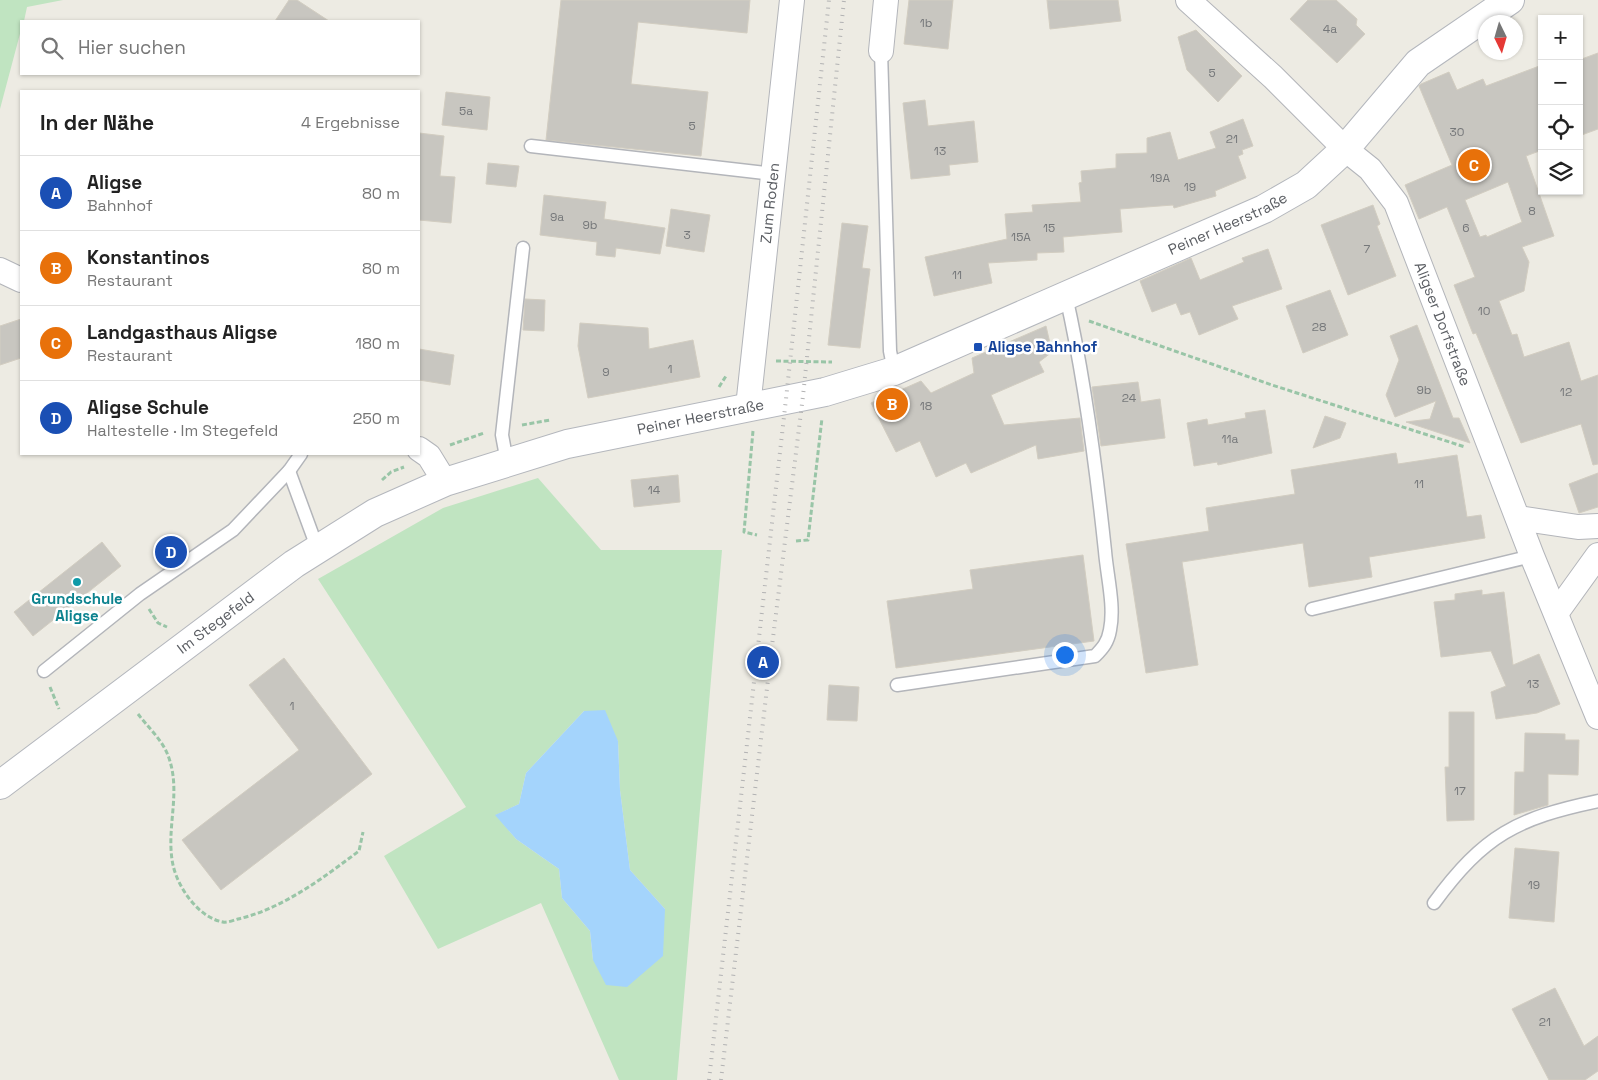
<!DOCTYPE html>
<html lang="de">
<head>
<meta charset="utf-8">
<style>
  body { margin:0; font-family:"Space Grotesk",sans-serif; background:#f6f6f6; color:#222 }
  .controls { position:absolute; right:15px; top:15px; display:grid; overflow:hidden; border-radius:0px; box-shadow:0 1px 4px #0004 }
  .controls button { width:45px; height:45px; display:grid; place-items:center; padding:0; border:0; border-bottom:1px solid #e0e0e0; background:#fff; color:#222; font:25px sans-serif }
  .compass { position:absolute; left:1478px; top:15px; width:45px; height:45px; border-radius:50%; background:#fff; box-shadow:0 1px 4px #0004; rotate:175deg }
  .you { position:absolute; left:1064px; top:654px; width:18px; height:18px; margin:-12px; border:4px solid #fff; border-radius:50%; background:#1a73e8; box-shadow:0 0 0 8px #1a73e833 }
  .badge { display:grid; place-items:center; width:32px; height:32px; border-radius:50%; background:#e44432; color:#fff; font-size:16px; font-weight:700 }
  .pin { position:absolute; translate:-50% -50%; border:2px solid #fff; box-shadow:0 1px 5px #0006 }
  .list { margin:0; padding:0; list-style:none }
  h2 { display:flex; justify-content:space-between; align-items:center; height:65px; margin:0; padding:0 20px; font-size:21px }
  h2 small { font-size:16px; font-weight:400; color:#767676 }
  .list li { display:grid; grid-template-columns:32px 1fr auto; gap:15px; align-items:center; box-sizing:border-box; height:75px; padding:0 20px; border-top:1px solid #e0e0e0 }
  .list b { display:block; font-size:19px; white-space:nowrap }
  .list p { margin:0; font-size:16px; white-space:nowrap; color:#767676 }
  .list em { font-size:16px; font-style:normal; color:#767676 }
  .icon { flex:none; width:28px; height:28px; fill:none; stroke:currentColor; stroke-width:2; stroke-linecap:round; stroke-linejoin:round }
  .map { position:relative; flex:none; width:1598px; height:1080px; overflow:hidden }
  .search { position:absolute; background:#fff; box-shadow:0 1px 4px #0004; left:20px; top:20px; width:400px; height:55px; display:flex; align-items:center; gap:12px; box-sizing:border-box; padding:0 18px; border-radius:0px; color:#767676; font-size:19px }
  .panel { position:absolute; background:#fff; box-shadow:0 1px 4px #0004; left:20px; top:90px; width:400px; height:365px; border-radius:0px }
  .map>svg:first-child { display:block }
  .green { fill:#c0e4c1; fill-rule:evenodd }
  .water { fill:#a4d4fc }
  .building { fill:#c8c6c0; stroke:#d2cdc1; fill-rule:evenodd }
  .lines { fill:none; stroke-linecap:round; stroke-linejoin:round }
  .lane-casing { stroke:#b3b5ba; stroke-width:15 }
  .street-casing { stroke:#b3b5ba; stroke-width:26 }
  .secondary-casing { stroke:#b4b7bd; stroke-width:30 }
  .path { stroke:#99c5a7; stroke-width:3; stroke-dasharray:5 2.5; stroke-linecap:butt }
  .lane { stroke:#fff; stroke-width:12 }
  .street { stroke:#fff; stroke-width:24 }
  .secondary { stroke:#fff; stroke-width:28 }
  .rail { stroke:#b2b2b3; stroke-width:4; stroke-dasharray:1 6; stroke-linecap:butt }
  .transit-dot { fill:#1a4fb4; stroke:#fff; stroke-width:2 }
  .culture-dot { fill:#0f9aa8; stroke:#fff; stroke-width:2 }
  .labels { text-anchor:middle; stroke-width:5; stroke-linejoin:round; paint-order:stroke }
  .number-label { font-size:12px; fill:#76787a }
  .street-label { font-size:15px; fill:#5b5e63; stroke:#fff }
  .transit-label { font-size:15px; font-weight:bold; fill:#164399; stroke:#fff; text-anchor:start }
  .culture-label { font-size:15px; font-weight:bold; fill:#0d838f; stroke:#fff }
</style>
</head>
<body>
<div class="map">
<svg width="1598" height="1080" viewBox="0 0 1598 1080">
  <rect width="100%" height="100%" fill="#edebe3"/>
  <!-- green -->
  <g class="green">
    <path d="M0,0H63L27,7L24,21H21V30L0,109Z"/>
    <path d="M538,478L601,550H722L677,1080H619L541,903L438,949L384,856L466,807L318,579L443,508ZM584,711L618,741L620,790L630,870L665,909L593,960L590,931L562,898L559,869L516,839L496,815L519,804L526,773Z"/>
  </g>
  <!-- water -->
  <path class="water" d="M605,710L618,741L620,790L630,870L665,909L663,956L627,987L606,985L593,960L590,931L562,898L559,869L516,839L495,815L519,804L526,773L584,711Z"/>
  <!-- building -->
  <g class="building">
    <path d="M289,0H297L329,21H275Z"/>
    <path d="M561,0H750L747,33L638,22L631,84L708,92L701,156L546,140Z"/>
    <path d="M909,0H953L948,49L904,44Z"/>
    <path d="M1047,0H1118L1121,21L1050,29Z"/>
    <path d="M1308,0H1336L1357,19L1356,25L1365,34L1337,63L1290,19Z"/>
    <path d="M1196,30L1242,76L1218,102L1187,70L1178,37Z"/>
    <path d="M1598,53V129L1579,136V60Z"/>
    <path d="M1542,65V150L1526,156L1554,236L1522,247L1529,262L1524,291L1499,301L1512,335L1517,334L1524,357L1569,342L1581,381L1598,375V464L1593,465L1581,424L1521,443L1476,333L1473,334L1454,285L1475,277L1447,207L1419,219L1405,185L1452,165L1419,86L1421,84L1449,72L1457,90L1483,79L1486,86ZM1508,182L1522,222L1487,237L1486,235L1480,237L1465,200Z"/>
    <path d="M446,92L490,97L487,130L442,125Z"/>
    <path d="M925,100L928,126L974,121L978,162L949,165L950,175L911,179L903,103Z"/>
    <path d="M1243,119L1253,146L1242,150L1243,154L1238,156L1246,178L1215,191L1216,196L1174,208L1173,205L1120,209L1122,232L1063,237L1064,252L1037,253V260L988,263L992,283L934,296L925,257L1007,239L1005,214L1033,212L1032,205L1081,202L1079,183L1082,182L1081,171L1116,168V154L1147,153V138L1170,132L1178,160L1216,148L1210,132Z"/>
    <path d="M419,133L444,136L440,176L455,177L451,223L419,220Z"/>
    <path d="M488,163L519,166L516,187L486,184Z"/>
    <path d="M544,195L606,202L604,219L665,228L660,254L616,248L615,257L596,255L597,242L540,235Z"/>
    <path d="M1373,205L1380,224L1377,226L1396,276L1348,295L1321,225Z"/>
    <path d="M671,209L710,215L704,252L666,246Z"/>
    <path d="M842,223L868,226L862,268L870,269L860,348L828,345Z"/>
    <path d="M1268,249L1282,289L1232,306L1238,319L1199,335L1190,312L1181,315L1176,303L1152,312L1140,281L1191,258L1200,280L1244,262L1242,258Z"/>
    <path d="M1330,290L1348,335L1303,353L1286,306Z"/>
    <path d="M525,299L545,300L544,331L523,330Z"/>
    <path d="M21,319V358L0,365V326Z"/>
    <path d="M580,323L648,328L649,349L693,340L700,377L588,398L578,346Z"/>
    <path d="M1417,325L1453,418H1459L1470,443L1406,422L1430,419L1436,401L1395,417L1386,395L1399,360L1390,336Z"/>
    <path d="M1046,326L1052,352L1039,362L1044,372L991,395L1004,425L1080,418L1084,451L1038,459L1036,445L971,473L966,463L936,477L920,441L896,452L871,403L921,381L931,393L974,373L972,358Z"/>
    <path d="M419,349L454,355L450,385L419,380Z"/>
    <path d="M1138,382L1141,402L1160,399L1165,438L1101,446L1092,387Z"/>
    <path d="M1265,410L1272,453L1218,465L1217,462L1194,466L1187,423L1207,419L1208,425L1246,418L1245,413Z"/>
    <path d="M1325,416L1346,423L1340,438L1313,448Z"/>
    <path d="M1396,453L1398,464L1457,455L1467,517L1481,515L1485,538L1369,557L1372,577L1309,587L1303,543L1182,562L1198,665L1146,673L1126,544L1209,531L1206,508L1295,494L1291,470Z"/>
    <path d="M1598,473V507L1579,513L1569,484Z"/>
    <path d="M678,475L680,502L634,507L631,480Z"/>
    <path d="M102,542L121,566L33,636L14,612Z"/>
    <path d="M1083,555L1094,641L896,668L887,601L973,589L970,570Z"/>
    <path d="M1482,590V595L1504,592L1513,665L1539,654L1560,704L1537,713L1496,719L1491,692L1506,686L1491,651L1441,657L1434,602L1455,600V594Z"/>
    <path d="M284,658L372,774L221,890L182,840L299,750L249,685Z"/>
    <path d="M829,685L859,687L857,721L827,720Z"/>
    <path d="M1449,712H1474V820L1447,821L1445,767H1449Z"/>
    <path d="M1525,733L1565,734V740H1579L1578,775L1548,774V805L1514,815L1515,772H1524Z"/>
    <path d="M1515,848L1559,852L1554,922L1509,918Z"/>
    <path d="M1555,988L1584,1046L1598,1036V1071L1585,1080H1549L1512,1009Z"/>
  </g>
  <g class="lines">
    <!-- lane casing -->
    <g class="lane-casing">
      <g id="lane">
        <path d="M881,51L890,351L894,371"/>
        <path d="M531,146L774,174"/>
        <path d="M507,462L502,435L523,248"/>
        <path d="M289,471L318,550"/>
        <path d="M1312,609L1532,556"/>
        <path d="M44,671L140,594L233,530L289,471L301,454"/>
        <path d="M897,685L1095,656C1103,648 1108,642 1110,630C1115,606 1107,576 1105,551C1096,466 1085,380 1066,296"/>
        <path d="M1434,903C1484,835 1517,818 1598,801"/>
      </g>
    </g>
    <!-- street casing -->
    <g class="street-casing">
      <g id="street">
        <path id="s1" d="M1188,0L1273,77L1345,149L1370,169L1396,203L1532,556L1598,717"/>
        <path d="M881,51L886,0"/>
        <path d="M0,270L21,280"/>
        <path id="s2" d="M748,407L792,0"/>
        <path d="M419,449L429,456L445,482"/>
        <path d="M1518,518L1578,527L1598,526"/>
        <path d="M1557,612L1598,555"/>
      </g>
    </g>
    <!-- secondary casing -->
    <g class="secondary-casing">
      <g id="secondary">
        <path id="s3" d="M0,785L294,564L375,513L445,482L567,444L825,392L894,371L1264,209L1306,185L1345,149L1418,63L1510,0"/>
      </g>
    </g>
    <!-- path -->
    <g class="path">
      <path d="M1089,321L1272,385L1465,447"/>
      <path d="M776,361L832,362"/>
      <path d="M719,387L726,376"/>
      <path d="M522,425L550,420"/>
      <path d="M753,431L744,532L757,535"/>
      <path d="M450,445L484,433"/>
      <path d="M382,480L391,472L404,467"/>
      <path d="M796,541L808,540L822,418"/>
      <path d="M149,609L158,623L167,627"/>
      <path d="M50,687L59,709"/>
      <path d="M138,714C147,726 161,739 167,753C183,791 165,827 173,865C178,888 199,918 223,922C227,923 234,920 238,919C282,909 323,878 359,851L363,832"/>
    </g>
    <!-- lane -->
    <use href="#lane" class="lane"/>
    <!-- street -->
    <use href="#street" class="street"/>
    <!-- secondary -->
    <use href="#secondary" class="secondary"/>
    <!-- rail -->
    <g class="rail">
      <path d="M709,1080L786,399L829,0"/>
      <path d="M721,1080L771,654L803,396L844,0"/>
    </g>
  </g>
  <!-- markers -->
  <rect class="transit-dot" x="973" y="342" width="10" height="10" rx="2.5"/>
  <circle class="culture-dot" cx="77" cy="582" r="5"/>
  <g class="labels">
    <!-- number labels -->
    <g class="number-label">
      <text x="926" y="27">1b</text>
      <text x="1330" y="33">4a</text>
      <text x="1212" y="77">5</text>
      <text x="466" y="115">5a</text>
      <text x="692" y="130">5</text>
      <text x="1457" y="136">30</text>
      <text x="1232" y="143">21</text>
      <text x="940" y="155">13</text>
      <text x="1160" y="182">19A</text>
      <text x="1190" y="191">19</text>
      <text x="1532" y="215">8</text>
      <text x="557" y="221">9a</text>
      <text x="590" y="229">9b</text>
      <text x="1049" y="232">15</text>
      <text x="1466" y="232">6</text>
      <text x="687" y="239">3</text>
      <text x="1021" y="241">15A</text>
      <text x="1367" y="253">7</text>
      <text x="957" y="279">11</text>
      <text x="1484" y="315">10</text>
      <text x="1319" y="331">28</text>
      <text x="670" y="373">1</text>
      <text x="606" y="376">9</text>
      <text x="1424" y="394">9b</text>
      <text x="1566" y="396">12</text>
      <text x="1129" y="402">24</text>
      <text x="926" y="410">18</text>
      <text x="1230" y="443">11a</text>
      <text x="1419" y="488">11</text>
      <text x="654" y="494">14</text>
      <text x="1533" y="688">13</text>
      <text x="292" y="710">1</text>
      <text x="1460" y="795">17</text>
      <text x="1534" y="889">19</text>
      <text x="1545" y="1026">21</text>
    </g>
    <!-- street labels -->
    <g class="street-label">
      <text dy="5" stroke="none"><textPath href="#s2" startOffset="205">Zum Roden</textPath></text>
      <text dy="5" stroke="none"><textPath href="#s3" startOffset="1368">Peiner Heerstraße</textPath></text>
      <text dy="5" stroke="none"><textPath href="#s1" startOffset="421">Aligser Dorfstraße</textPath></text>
      <text dy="5" stroke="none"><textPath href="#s3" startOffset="804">Peiner Heerstraße</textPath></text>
      <text dy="5" stroke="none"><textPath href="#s3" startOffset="270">Im Stegefeld</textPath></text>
    </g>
    <!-- transit labels -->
    <g class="transit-label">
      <text x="988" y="352">Aligse Bahnhof</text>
    </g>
    <!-- culture labels -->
    <g class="culture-label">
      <text x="77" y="604">Grundschule<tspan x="77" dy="17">Aligse</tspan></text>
    </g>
  </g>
</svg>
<div class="controls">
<button>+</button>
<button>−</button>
<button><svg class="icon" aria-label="locate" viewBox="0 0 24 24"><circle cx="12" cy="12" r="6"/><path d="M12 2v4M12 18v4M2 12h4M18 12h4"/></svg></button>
<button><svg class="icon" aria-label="layers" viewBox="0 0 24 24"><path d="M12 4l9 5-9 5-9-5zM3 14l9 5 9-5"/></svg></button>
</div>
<svg class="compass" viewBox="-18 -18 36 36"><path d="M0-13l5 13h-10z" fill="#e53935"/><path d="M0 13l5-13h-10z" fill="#767676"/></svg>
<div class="you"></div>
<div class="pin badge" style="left:763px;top:662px;background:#1a4fb4">A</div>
<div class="pin badge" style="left:892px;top:404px;background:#e8710a">B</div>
<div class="pin badge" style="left:1474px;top:165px;background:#e8710a">C</div>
<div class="pin badge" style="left:171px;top:552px;background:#1a4fb4">D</div>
<div class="search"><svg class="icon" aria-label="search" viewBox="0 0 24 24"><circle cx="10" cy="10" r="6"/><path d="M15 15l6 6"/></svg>Hier suchen</div>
<section class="panel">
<h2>In der Nähe<small>4 Ergebnisse</small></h2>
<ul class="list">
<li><span class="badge" style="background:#1a4fb4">A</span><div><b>Aligse</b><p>Bahnhof</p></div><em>80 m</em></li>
<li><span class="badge" style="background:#e8710a">B</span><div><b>Konstantinos</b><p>Restaurant</p></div><em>80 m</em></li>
<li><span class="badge" style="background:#e8710a">C</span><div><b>Landgasthaus Aligse</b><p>Restaurant</p></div><em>180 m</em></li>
<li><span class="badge" style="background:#1a4fb4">D</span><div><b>Aligse Schule</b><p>Haltestelle · Im Stegefeld</p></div><em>250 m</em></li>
</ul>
</section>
</div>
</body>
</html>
